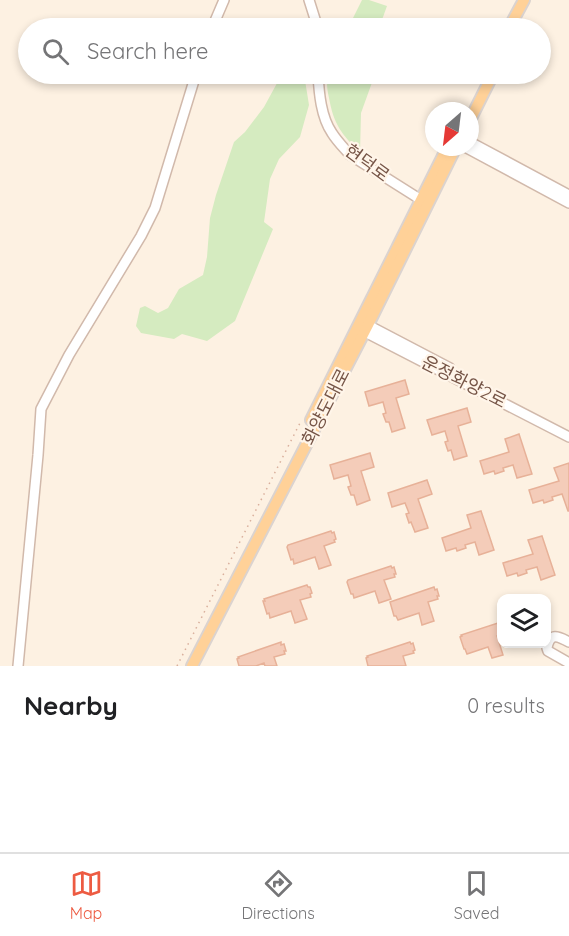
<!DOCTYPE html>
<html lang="en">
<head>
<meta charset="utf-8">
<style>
  body { margin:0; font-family:Quicksand,"Noto Sans KR",sans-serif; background:#f2f2f2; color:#202124 }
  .controls { position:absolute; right:18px; bottom:18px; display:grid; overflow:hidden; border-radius:12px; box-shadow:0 3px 9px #0003 }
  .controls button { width:54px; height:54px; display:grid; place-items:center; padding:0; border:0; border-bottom:2px solid #e0e0e0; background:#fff; color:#202124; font:30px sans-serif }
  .compass { position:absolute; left:425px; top:102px; width:54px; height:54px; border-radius:50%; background:#fff; box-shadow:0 3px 9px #0003; rotate:208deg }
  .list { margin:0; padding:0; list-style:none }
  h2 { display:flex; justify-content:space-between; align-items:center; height:78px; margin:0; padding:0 24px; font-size:26px }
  h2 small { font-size:20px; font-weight:400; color:#757577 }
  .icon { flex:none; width:33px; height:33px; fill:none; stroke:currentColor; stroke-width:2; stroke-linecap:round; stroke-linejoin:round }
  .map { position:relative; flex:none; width:569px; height:666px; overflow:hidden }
  .search { position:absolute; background:#fff; box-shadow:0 3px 9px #0003; left:18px; right:18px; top:18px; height:66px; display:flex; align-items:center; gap:15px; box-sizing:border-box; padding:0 21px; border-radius:33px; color:#757577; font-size:22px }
  .sheet { height:186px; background:#fff }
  nav { display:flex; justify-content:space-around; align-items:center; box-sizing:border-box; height:84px; border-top:2px solid #e0e0e0; background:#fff; font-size:16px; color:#757577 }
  nav a { display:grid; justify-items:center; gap:3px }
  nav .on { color:#ed5b42 }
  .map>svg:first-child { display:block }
  .green { fill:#d5ebc0 }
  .building { fill:#f4ccb9; stroke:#e7b198; stroke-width:1.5 }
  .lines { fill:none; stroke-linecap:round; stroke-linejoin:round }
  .minor-casing { stroke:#d1b9ab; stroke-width:12 }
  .major-casing { stroke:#dbd3cf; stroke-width:14 }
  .path { stroke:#d9af9c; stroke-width:1.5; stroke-dasharray:1.5 4.5; stroke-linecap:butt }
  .minor { stroke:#fff; stroke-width:9 }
  .major { stroke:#ffd198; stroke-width:10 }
  .labels { text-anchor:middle; stroke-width:4.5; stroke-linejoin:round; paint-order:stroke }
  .street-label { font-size:18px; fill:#765547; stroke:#fff5e9 }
</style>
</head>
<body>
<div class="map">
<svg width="569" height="666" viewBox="0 0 569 666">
  <rect width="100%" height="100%" fill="#fdf1e2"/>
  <!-- green -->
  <g class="green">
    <path d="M362,0H369L387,6L379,28H348Z"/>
    <path d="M282,74H304L309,105L307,112L300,137L279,159L270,179L264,222L273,229L235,321L207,341L182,334L174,339L141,333L136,326L140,308L145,306L158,313L168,308L179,289L203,275L207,257L210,218L216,195L234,142L245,132L264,107Z"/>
    <path d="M329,74H368L374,77L361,113L360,153C341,133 334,125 329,98C327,88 326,83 329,74Z"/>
  </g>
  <!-- building -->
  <g class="building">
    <path d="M405,380L409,394L396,398L405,428L392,432L389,422H386L383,414L386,413L383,402L369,406L365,392Z"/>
    <path d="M467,408L471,422L458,426L467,456L454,460L451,450L448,451L445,442L448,441L445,431L432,435L427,420Z"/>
    <path d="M519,434L532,474L517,478L513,465L503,468L504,471L495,474L494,471L484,474L480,461L509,452L505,439Z"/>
    <path d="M370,453L374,467L361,471L370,500L357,505L354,495H351L348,487L351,486L348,475L334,479L330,465Z"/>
    <path d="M569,463V511H568L562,494L552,497L553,500L544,503L543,500L533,503L529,490L559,481L554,468Z"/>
    <path d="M427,480L432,494L418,499L428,528L415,532L411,522L409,523L406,514L409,513L405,503L392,507L388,493Z"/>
    <path d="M481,511L494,550L479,555L475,542L465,545L466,548L457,551L456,548L446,551L442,538L471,528L467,515Z"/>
    <path d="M331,531L332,533L334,532L336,539L334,540L335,542L324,546L331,565L319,569L315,557L294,564L293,559L291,560L287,547L288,545Z"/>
    <path d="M542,536L555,575L541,580L537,567L526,570L527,573L518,576L517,573L507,576L503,563L533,554L528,540Z"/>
    <path d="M391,566L392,568L394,567L396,574H394L395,577L384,580L391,599L379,603L375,591L354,598L353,594H351L347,582L348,580Z"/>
    <path d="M307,585L308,587H310L312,593L310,594L311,597L300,600L307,619L295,623L291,611L270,618L269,613L267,614L263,601H265L264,599Z"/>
    <path d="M434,587L435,590L437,589L439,596H437L438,599L428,602L434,621L422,625L419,613L398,620L396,616H394L390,602Z"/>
    <path d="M501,622V634L497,636L503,655L492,658L488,647L467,654L465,649H464L460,637L462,636L461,635Z"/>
    <path d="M281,642V645L284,644L286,651H284L285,654L274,657L277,666H265L264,663L256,666H239L237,659L239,658L238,657Z"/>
    <path d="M410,642L411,644L413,643L415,650L413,651L414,653L403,656L406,666H368L366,658L368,657L367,656Z"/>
  </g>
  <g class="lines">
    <!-- minor casing -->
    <g class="minor-casing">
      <g id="minor">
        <path d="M309,0L315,19L316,28"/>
        <path d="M212,28L224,0"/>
        <path d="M318,74C319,93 321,117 332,133C337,141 344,148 350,155L426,203"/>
        <path d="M470,142L569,195"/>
        <path d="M465,147L569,203"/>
        <path d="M364,323L450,368"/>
        <path d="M361,330L569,437"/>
        <path d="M569,642C558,636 550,632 547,648L548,651L569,663"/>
        <path d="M18,666L38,455L41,409L69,355L141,236L155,208L196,74"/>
      </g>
    </g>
    <!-- major casing -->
    <g class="major-casing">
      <g id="major">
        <path d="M509,28L524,0"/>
        <path d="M470,120L493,74"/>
        <path d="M311,420L446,150"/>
        <path d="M192,666L368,325L456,147"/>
      </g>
    </g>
    <!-- path -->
    <path class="path" d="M177,666L301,421"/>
    <!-- minor -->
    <use href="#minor" class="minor"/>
    <!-- major -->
    <use href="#major" class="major"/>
  </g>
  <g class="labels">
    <!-- street labels -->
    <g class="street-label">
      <text transform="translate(367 163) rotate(36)" y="6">현덕로</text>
      <text transform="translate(464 382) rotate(27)" y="6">운정화양2로</text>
      <text transform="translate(326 407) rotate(-63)" y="6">화양도대로</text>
    </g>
  </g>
</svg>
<div class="controls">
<button><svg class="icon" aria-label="layers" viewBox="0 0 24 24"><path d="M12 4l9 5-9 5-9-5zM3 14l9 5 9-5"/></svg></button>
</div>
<svg class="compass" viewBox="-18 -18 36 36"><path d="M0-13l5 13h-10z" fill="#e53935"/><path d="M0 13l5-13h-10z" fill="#757577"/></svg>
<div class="search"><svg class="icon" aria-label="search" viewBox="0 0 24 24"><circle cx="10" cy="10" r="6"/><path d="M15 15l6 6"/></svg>Search here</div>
</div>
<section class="sheet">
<h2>Nearby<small>0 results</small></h2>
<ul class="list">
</ul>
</section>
<nav>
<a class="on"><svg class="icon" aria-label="map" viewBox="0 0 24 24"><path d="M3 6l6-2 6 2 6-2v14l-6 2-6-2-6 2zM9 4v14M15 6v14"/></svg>Map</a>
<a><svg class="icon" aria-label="directions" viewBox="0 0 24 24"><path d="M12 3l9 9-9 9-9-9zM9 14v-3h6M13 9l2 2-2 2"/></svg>Directions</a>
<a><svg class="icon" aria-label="saved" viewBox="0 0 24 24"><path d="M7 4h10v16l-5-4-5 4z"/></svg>Saved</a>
</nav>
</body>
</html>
